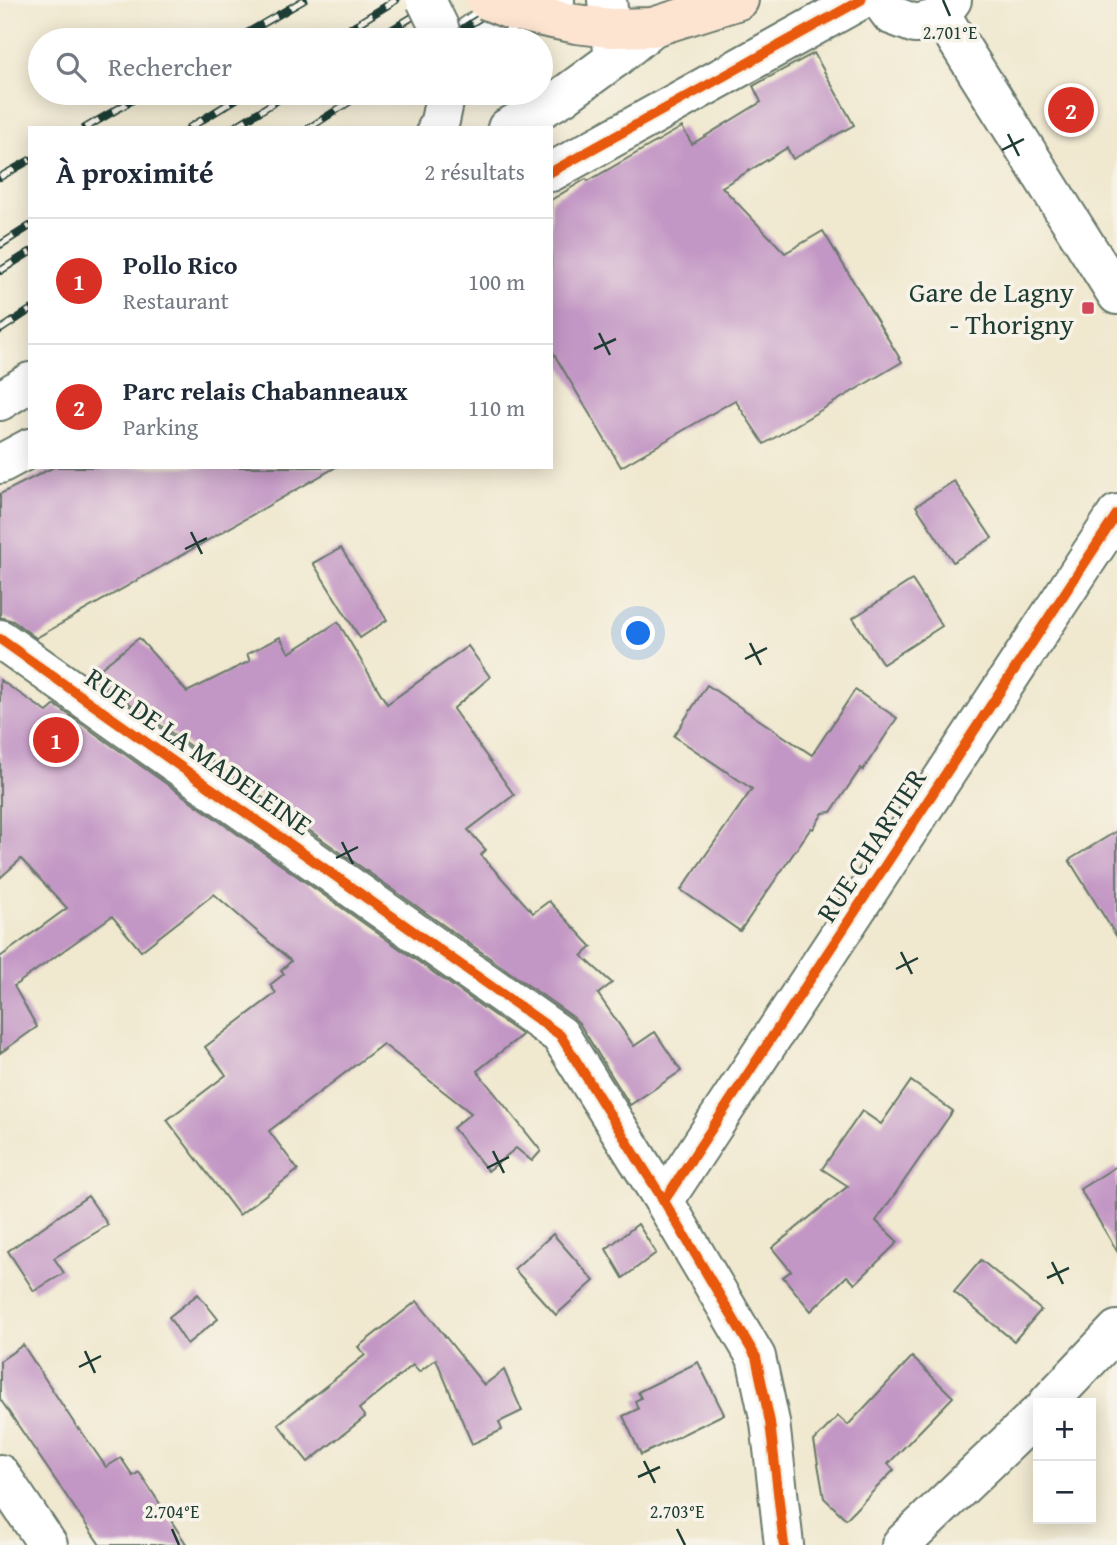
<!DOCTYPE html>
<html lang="fr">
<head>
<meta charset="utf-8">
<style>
  body { margin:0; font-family:"Gentium Book Plus",serif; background:#f6f6f7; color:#1f2937 }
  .controls { position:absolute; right:21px; bottom:21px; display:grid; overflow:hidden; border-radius:0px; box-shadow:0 4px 18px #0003 }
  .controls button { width:63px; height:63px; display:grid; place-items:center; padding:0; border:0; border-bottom:2px solid #e0e1e3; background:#fff; color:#1f2937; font:35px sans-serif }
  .you { position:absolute; left:639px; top:634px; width:24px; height:24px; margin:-18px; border:5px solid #fff; border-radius:50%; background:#1a73e8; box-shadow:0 0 0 10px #1a73e833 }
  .badge { display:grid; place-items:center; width:46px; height:46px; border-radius:50%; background:#d93025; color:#fff; font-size:23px; font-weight:700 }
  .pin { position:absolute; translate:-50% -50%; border:4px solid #fff; box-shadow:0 2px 7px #0006 }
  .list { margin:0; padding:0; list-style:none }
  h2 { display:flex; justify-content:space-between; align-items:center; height:91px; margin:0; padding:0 28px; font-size:30px }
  h2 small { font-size:23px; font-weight:400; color:#747a83 }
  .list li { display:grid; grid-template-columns:46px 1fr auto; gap:21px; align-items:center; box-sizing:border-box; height:126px; padding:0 28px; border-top:2px solid #e0e1e3 }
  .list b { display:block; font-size:26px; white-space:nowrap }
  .list p { margin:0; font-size:23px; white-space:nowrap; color:#747a83 }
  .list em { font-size:23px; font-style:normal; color:#747a83 }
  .icon { flex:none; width:38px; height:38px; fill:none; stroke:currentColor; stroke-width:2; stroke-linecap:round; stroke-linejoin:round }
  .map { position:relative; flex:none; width:1117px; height:1545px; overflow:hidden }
  .search { position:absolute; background:#fff; box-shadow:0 4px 18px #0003; left:28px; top:28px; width:525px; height:77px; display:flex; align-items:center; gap:18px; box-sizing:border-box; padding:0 24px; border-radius:38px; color:#747a83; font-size:26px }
  .panel { position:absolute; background:#fff; box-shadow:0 4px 18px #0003; left:28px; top:126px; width:525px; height:343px; border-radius:0px }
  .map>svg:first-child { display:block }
  .building { fill:#c397c5 }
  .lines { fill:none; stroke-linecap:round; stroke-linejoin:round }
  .minor-casing { stroke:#68796a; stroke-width:42 }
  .tertiary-casing { stroke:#68796a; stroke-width:42 }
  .secondary-casing { stroke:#68796a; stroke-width:42 }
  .minor { stroke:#fff; stroke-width:38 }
  .tertiary { stroke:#fff; stroke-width:38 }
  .secondary { stroke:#fde4d1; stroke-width:38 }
  .rail-casing { stroke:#1f3d34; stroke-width:8 }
  .rail { stroke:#f7f3e8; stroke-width:5; stroke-dasharray:16; stroke-linecap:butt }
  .tertiary-bridge-casing { stroke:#68796a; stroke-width:42; stroke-linecap:butt }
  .secondary-bridge-casing { stroke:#68796a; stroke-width:42; stroke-linecap:butt }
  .tertiary-bridge { stroke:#fff; stroke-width:38 }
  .secondary-bridge { stroke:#fde4d1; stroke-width:38 }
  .cycleway-casing { stroke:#f7f3e8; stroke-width:15 }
  .cycleway { stroke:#e8590c; stroke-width:10 }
  .ticks { fill:none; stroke:#1f3d34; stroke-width:2.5 }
  .poi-dot { fill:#d1495b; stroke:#f7f3e8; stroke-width:2.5 }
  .labels { text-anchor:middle; stroke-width:7; stroke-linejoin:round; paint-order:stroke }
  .poi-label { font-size:28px; fill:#1f3d34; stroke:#f7f3e8; text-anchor:end }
  .street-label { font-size:28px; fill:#1f3d34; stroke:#f7f3e8 }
  .ticks-label { font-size:18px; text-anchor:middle; fill:#1f3d34; stroke:#f7f3e8; stroke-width:7; stroke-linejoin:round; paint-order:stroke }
</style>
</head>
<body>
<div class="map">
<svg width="1117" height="1545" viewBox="0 0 1117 1545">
  <rect width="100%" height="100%" fill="#f7f3e8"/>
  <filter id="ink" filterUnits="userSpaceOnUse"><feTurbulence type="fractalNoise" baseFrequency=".0143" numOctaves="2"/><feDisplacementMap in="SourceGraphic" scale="14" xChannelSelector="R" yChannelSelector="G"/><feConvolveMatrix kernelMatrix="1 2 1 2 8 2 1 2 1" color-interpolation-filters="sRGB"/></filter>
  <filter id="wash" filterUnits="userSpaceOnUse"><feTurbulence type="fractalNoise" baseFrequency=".00686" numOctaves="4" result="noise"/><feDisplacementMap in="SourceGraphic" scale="28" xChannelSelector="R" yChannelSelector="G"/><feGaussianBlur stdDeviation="1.57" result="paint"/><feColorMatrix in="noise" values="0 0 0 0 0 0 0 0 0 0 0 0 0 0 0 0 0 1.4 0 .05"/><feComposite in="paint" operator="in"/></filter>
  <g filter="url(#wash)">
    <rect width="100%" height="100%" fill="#f0e8cf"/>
    <g id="blocks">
      <!-- building -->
      <g class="building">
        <path d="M814,53L854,125L793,159L787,148L722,187L785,253L823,231L902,362L764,444L735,400L621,467L551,349V200L586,179L588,181L682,127L692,144L761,102L753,86Z"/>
        <path d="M54,467H336L36,638L13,621L0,617V494Z"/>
        <path d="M954,481L992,538L953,562L916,506Z"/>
        <path d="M341,548L387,620L360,638L313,563Z"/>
        <path d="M912,580L942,626L883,664L853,618Z"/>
        <path d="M338,622L387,704L468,646L490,677L453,709L514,795L468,830L486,850L481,855L533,913L549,901L592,947L582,956L612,983L598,994L634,1046L655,1032L681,1071L630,1105L579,1023L573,1017L91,676L139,638L187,692L250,661L247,654L280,637L289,653Z"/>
        <path d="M0,680L47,712L55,705L522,1035L477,1071L541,1151L532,1161L516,1148L488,1171L453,1128L471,1113L383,1044L269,1131L298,1170L239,1215L167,1120L226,1075L205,1047L276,993L270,985L284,974L281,971L291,961L214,894L141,951L112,916L14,986L37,1027L0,1053V957L67,908L21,859L0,878Z"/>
        <path d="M707,685L812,755L855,690L897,718L863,770L861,768L831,812L823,813L813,829L811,828L740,931L681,890L752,789L674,736Z"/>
        <path d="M1117,831V937L1069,860Z"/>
        <path d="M911,1081L953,1111L876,1221L898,1242L855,1284L847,1276L811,1311L783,1277L791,1271L772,1248L848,1186L822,1169L862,1111L881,1124Z"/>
        <path d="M1117,1166V1251L1080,1189Z"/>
        <path d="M88,1196L108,1225L54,1258L64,1273L34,1291L8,1251Z"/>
        <path d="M638,1224L656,1253L623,1278L606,1249Z"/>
        <path d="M553,1234L594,1281L556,1315L514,1269Z"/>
        <path d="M981,1260L1041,1310L1014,1341L954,1292Z"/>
        <path d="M198,1294L218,1319L187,1344L169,1317Z"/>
        <path d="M417,1301L484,1385L504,1370L522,1411L499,1422L502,1430L472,1444L436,1359L419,1372L413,1365L359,1409L365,1417L308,1462L278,1424L365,1355L358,1347Z"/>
        <path d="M23,1345L78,1429L79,1428L106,1467L121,1458L133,1476L139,1472L187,1545H100L0,1399V1361Z"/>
        <path d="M912,1357L953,1397L888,1464L894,1470L846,1519L824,1498L814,1441L838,1416L848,1425Z"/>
        <path d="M698,1362L724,1414L641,1455L623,1416L638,1409L635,1401L641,1398L638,1392Z"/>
      </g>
    </g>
  </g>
  <g filter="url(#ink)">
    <use href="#blocks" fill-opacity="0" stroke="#68796a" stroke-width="2"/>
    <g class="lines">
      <!-- minor casing -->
      <g class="minor-casing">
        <g id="minor">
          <path d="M880,0L891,15L915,24L932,20L941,15L952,0"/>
          <path d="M941,15L1117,295"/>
          <path d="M551,172L861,0"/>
          <path d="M0,464L30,448"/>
          <path d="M0,639L560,1035L664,1201L756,1357L770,1422L784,1545"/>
          <path d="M664,1201L1117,514"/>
          <path d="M1048,1403L1117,1330"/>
          <path d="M0,1474L48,1545"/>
          <path d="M901,1545L1038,1414"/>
        </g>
      </g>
      <!-- tertiary casing -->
      <g class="tertiary-casing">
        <g id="tertiary">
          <path d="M607,0L614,59"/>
          <path d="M465,40L486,25L513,11L555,0"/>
          <path d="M437,128L440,121L446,93"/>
          <path d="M507,128L562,97L614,59L653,27"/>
          <path d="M0,401L30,382"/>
        </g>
      </g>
      <!-- secondary casing -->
      <g class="secondary-casing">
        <path id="secondary" d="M513,11L576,24L611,28L653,27L739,0"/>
      </g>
      <!-- minor -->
      <use href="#minor" class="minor"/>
      <!-- tertiary -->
      <use href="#tertiary" class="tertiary"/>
      <!-- secondary -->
      <use href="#secondary" class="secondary"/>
      <!-- rail casing -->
      <g class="rail-casing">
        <g id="rail">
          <path d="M235,40L304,0"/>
          <path d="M331,40L396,0"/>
          <path d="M375,40L440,0"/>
          <path d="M445,40L508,0"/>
          <path d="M85,128L145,93"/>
          <path d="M189,128L246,93"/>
          <path d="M233,128L289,93"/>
          <path d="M309,128L363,93"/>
          <path d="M0,177L30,160"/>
          <path d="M0,245L30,226"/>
          <path d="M0,271L30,252"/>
          <path d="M0,330L30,310"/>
        </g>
      </g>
      <!-- rail -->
      <use href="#rail" class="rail"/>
      <!-- tertiary-bridge casing -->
      <g class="tertiary-bridge-casing">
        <path id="tertiary-bridge" d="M426,0L439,27L442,40"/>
      </g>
      <!-- secondary-bridge casing -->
      <g class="secondary-bridge-casing">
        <path id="secondary-bridge" d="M486,0L513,11"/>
      </g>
      <!-- tertiary-bridge -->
      <use href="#tertiary-bridge" class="tertiary-bridge"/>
      <!-- secondary-bridge -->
      <use href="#secondary-bridge" class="secondary-bridge"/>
      <!-- cycleway casing -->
      <g class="cycleway-casing">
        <g id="cycleway">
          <path d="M551,172L861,0"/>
          <path d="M0,639L560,1035L664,1201L756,1357L770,1422L784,1545"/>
          <path d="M664,1201L1117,514"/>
        </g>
      </g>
      <!-- cycleway -->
      <use href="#cycleway" class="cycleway"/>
    </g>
  </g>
  <!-- ticks -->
  <path class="ticks" d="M943,0L950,16M1008,134L1019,156M1002,150L1024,139M599,333L610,355M594,349L616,339M191,532L202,554M185,549L207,538M750,643L761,665M745,659L767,648M342,842L353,864M336,858L358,847M901,952L912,974M896,969L918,958M493,1151L504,1173M487,1168L509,1157M1052,1262L1063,1284M1047,1278L1069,1268M85,1351L95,1373M79,1367L101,1356M644,1461L655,1483M638,1477L660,1467M172,1529L179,1545M677,1529L685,1545"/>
  <!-- markers -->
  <rect class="poi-dot" x="1081" y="301" width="14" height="14" rx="3.5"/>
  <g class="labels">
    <!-- poi labels -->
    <g class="poi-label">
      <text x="1074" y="302">Gare de Lagny<tspan x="1074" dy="32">- Thorigny</tspan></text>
    </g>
    <!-- street labels -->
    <g class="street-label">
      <text transform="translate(199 751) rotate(35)" y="10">RUE DE LA MADELEINE</text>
      <text transform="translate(871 845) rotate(-57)" y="10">RUE CHARTIER</text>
    </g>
  </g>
  <g class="ticks-label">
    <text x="950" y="39">2.701°E</text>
    <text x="172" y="1518">2.704°E</text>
    <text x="677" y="1518">2.703°E</text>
  </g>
</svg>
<div class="controls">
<button>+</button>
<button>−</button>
</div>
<div class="you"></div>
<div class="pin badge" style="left:56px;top:740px">1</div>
<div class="pin badge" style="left:1071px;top:110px">2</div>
<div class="search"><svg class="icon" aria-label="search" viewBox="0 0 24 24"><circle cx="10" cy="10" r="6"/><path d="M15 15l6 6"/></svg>Rechercher</div>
<section class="panel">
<h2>À proximité<small>2 résultats</small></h2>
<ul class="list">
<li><span class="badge">1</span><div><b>Pollo Rico</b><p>Restaurant</p></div><em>100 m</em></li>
<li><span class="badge">2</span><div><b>Parc relais Chabanneaux</b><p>Parking</p></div><em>110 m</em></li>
</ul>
</section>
</div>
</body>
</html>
